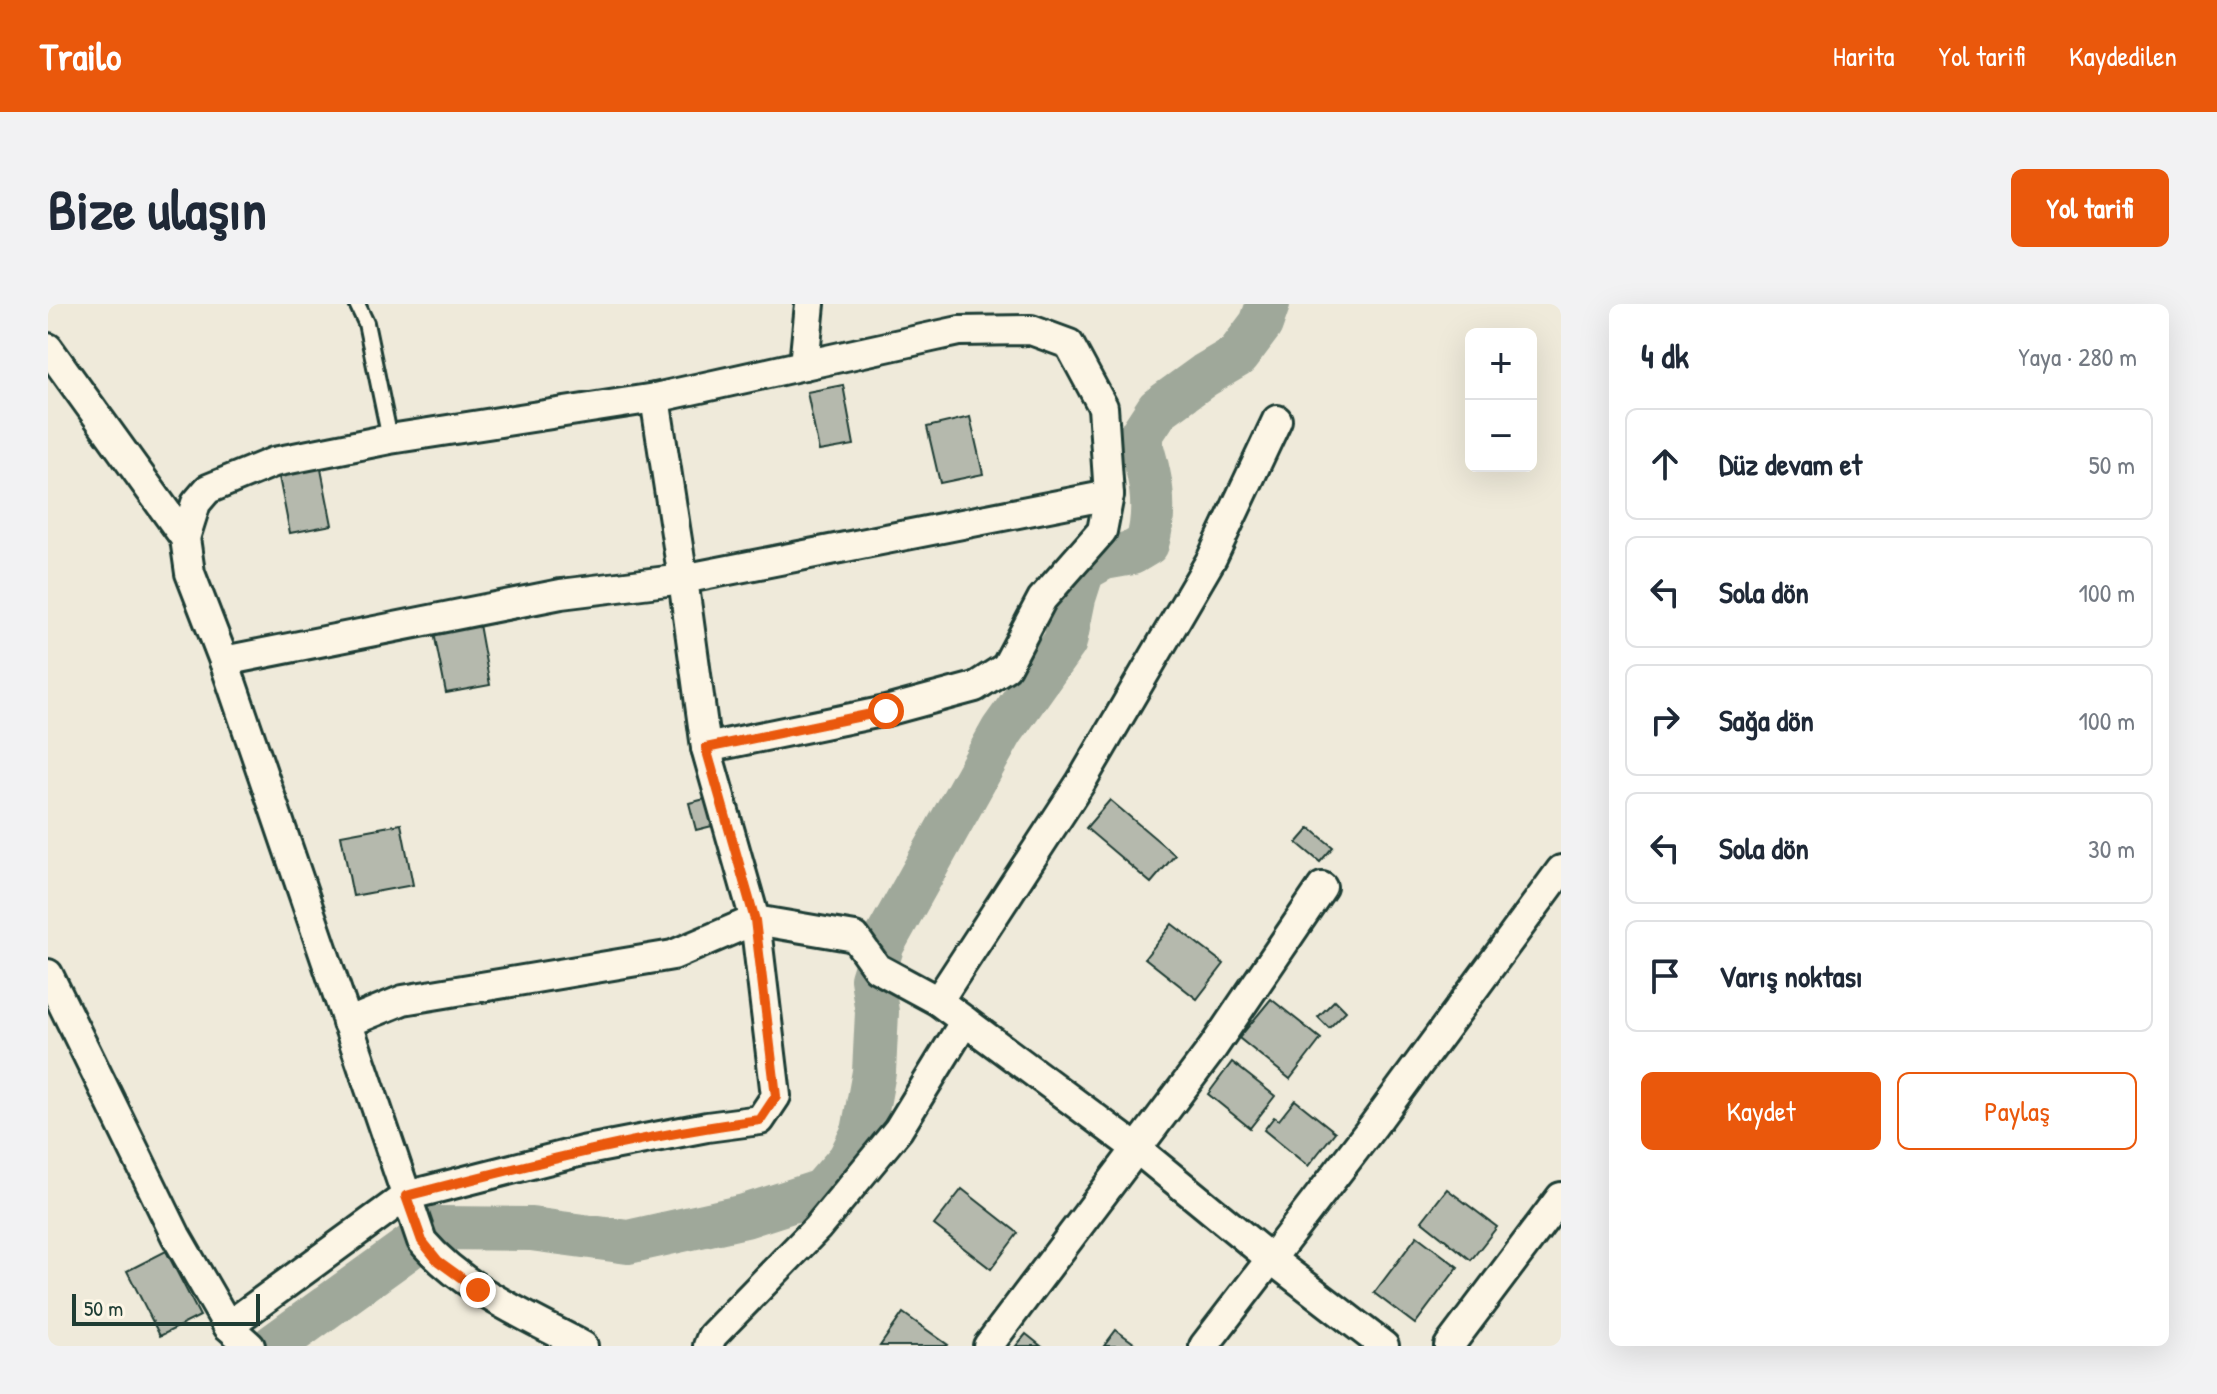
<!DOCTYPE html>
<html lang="tr">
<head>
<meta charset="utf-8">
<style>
  body { margin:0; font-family:"Patrick Hand",sans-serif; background:#f2f2f3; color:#1f2937 }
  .controls { position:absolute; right:24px; top:24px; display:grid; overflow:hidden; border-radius:12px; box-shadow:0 8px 32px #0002 }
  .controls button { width:72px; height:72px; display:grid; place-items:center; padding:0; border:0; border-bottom:2px solid #e0e1e3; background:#fff; color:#1f2937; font:40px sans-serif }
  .scale { position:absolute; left:24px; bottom:20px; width:188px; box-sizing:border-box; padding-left:8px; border:4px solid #1f3d34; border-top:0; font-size:22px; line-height:28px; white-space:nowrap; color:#1f3d34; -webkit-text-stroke:6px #fcf5e5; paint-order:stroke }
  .stop { position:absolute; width:24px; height:24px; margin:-18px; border:6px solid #ea580c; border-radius:50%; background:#fff }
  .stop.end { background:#ea580c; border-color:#fff; box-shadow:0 2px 8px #0008 }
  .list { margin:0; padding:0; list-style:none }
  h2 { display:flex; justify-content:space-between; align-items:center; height:104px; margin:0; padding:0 32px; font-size:34px }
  h2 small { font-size:26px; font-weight:400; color:#747a83 }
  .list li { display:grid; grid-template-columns:52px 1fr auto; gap:24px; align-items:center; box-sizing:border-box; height:112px; margin:0 16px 16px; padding:0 16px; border:2px solid #e0e1e3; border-radius:12px }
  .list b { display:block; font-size:30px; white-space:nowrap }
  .list em { font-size:26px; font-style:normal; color:#747a83 }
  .actions { display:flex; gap:16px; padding:24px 32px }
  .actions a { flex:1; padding:18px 0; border:2px solid #ea580c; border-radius:12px; text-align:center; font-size:28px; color:#ea580c }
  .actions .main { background:#ea580c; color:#fff }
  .icon { flex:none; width:44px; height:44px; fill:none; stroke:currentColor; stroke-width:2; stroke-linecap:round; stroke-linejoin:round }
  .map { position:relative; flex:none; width:1513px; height:1042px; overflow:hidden; border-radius:12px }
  header { display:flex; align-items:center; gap:48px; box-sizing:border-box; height:112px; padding:0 40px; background:#ea580c; color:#fff }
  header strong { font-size:38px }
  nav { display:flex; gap:44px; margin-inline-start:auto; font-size:28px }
  .intro { display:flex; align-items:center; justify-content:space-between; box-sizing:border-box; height:192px; padding:0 48px }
  h1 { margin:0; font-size:56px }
  .button { padding:20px 36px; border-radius:12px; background:#ea580c; color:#fff; font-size:28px; font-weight:700 }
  main { display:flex; gap:48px; padding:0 48px }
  aside { flex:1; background:#fff; border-radius:12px; box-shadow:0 8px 32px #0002 }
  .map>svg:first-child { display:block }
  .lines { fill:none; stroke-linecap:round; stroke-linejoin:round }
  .river { stroke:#9fa89a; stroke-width:44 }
  .building { fill:#b5b9ad; stroke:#1f3d34; stroke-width:2 }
  .lane-casing { stroke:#1f3d34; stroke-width:20 }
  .street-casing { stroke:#1f3d34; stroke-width:34 }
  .lane { stroke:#fcf5e5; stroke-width:14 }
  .street { stroke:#fcf5e5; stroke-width:28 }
  .route { stroke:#ea580c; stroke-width:10 }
</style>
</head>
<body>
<header>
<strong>Trailo</strong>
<nav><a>Harita</a><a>Yol tarifi</a><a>Kaydedilen</a></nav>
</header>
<div class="intro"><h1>Bize ulaşın</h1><a class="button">Yol tarifi</a></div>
<main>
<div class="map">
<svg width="1513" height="1042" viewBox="0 0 1513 1042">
  <rect width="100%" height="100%" fill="#efeada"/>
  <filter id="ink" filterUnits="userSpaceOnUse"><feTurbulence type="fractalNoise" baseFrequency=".0125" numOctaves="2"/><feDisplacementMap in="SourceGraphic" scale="16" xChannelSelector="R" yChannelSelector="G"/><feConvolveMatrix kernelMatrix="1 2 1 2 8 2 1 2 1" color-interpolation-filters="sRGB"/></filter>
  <g filter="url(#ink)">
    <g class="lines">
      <!-- river -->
      <path class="river" d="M225,1042L388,924L483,925L580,938L697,912L774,887L801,856L815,828L826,768L829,708L824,675L835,640L954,427L1017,338L1026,294L1035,266L1056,254L1084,249L1099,240C1110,203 1102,170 1091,134L1110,105L1157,71L1189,52L1213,20L1220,0"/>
    </g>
    <!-- building -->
    <g class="building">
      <path d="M795,81L806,141L771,147L759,88Z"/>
      <path d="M922,113L935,170L892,179L879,123Z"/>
      <path d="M272,160L284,221L242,229L230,168Z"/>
      <path d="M430,315L442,381L398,389L385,324Z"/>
      <path d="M661,494L668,521L648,526L641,499Z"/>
      <path d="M1062,496L1127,551L1103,579L1038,524Z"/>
      <path d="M353,520L365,581L305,592L293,531Z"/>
      <path d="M1262,524L1285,543L1272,558L1249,539Z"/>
      <path d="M1124,620L1176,660L1149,695L1097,654Z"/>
      <path d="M1223,695L1273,735L1242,775L1191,734Z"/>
      <path d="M1287,696L1298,707L1281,724L1270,713Z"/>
      <path d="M1184,758L1227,792L1202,824L1160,790Z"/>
      <path d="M1247,796L1287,828L1260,862L1216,826L1226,813L1231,816Z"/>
      <path d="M914,885L970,929L943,965L886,921Z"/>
      <path d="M1399,885L1449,923L1423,956L1374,917Z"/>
      <path d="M1369,932L1410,963L1367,1020L1326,989Z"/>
      <path d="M118,947L152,1012L112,1032L79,967Z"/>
      <path d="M855,1009L900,1041L899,1042H832Z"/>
      <path d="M1068,1026L1090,1042H1056Z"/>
      <path d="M978,1030L993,1042H968Z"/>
    </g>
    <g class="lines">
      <!-- lane casing -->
      <g class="lane-casing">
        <path id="lane" d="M309,0L318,19L342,135"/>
      </g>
      <!-- street casing -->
      <g class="street-casing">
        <g id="street">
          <path d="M762,0L756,61L607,94L635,275L658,444L707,616L807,633L829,664L890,697L1089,845L1223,955L1336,1042"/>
          <path d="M0,44L137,234L142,269L176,357L374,937C416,986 479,1012 535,1042"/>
          <path d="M137,234L148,199L160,185L226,158L342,135L607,94"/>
          <path d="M176,357L513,290L635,275L1061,191"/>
          <path d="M658,444L838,407L927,383L958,363L994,295L1054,227L1061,191L1055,103L1021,40L983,26L911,27L756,61"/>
          <path d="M0,670L128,932L180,1022L202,1042"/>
          <path d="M890,697L1033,478L1164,254L1229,116"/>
          <path d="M180,1022L358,892L534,847L659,823L712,816L728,792L707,616L625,651L355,696L299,719"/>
          <path d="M660,1042L664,1032L769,924L850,826L917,717"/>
          <path d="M940,1042L1164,745L1274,583"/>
          <path d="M1156,1042L1325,822L1513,566"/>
          <path d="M1401,1042L1513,893"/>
        </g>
      </g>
      <!-- lane -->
      <use href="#lane" class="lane"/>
      <!-- street -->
      <use href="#street" class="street"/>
    </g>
  </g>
  <g class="lines" filter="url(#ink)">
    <!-- route -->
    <path class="route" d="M430,986L390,957L374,937L358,892C476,862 592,831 712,816L728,792L707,616L658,444L838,407"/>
  </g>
</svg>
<div class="controls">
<button>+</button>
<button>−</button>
</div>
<div class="scale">50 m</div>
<div class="stop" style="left:838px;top:407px"></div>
<div class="stop end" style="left:430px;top:986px"></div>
</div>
<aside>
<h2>4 dk<small>Yaya · 280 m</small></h2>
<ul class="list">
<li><svg class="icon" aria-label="ahead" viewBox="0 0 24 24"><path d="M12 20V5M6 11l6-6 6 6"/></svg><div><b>Düz devam et</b></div><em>50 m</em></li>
<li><svg class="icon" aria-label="left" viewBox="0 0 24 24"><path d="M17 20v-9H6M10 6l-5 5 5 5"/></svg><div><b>Sola dön</b></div><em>100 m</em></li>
<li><svg class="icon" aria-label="right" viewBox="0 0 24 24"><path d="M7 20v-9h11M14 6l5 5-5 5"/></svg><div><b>Sağa dön</b></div><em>100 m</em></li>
<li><svg class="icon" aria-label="left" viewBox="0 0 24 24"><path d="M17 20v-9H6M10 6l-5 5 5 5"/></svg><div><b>Sola dön</b></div><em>30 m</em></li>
<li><svg class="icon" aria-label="arrive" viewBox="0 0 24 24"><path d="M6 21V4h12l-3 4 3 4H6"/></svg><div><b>Varış noktası</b></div></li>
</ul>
<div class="actions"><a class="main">Kaydet</a><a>Paylaş</a></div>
</aside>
</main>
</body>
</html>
